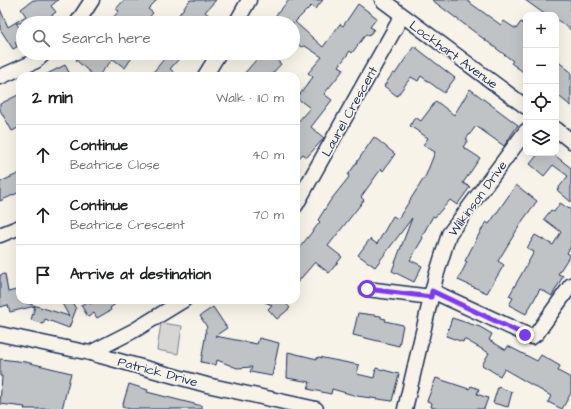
<!DOCTYPE html>
<html lang="en">
<head>
<meta charset="utf-8">
<style>
  body { margin:0; font-family:"Architects Daughter",sans-serif; background:#f6f6f6; color:#202124 }
  .controls { position:absolute; right:12px; top:12px; display:grid; overflow:hidden; border-radius:8px; box-shadow:0 4px 16px #0002 }
  .controls button { width:36px; height:36px; display:grid; place-items:center; padding:0; border:0; border-bottom:1px solid #e0e0e0; background:#fff; color:#202124; font:20px sans-serif }
  .stop { position:absolute; width:12px; height:12px; margin:-9px; border:3px solid #7c3aed; border-radius:50%; background:#fff }
  .stop.end { background:#7c3aed; border-color:#fff; box-shadow:0 1px 4px #0008 }
  .list { margin:0; padding:0; list-style:none }
  h2 { display:flex; justify-content:space-between; align-items:center; height:52px; margin:0; padding:0 16px; font-size:17px }
  h2 small { font-size:13px; font-weight:400; color:#757577 }
  .list li { display:grid; grid-template-columns:26px 1fr auto; gap:12px; align-items:center; box-sizing:border-box; height:60px; padding:0 16px; border-top:1px solid #e0e0e0 }
  .list b { display:block; font-size:15px; white-space:nowrap }
  .list p { margin:0; font-size:13px; white-space:nowrap; color:#757577 }
  .list em { font-size:13px; font-style:normal; color:#757577 }
  .icon { flex:none; width:22px; height:22px; fill:none; stroke:currentColor; stroke-width:2; stroke-linecap:round; stroke-linejoin:round }
  .map { position:relative; flex:none; width:571px; height:409px; overflow:hidden }
  .search { position:absolute; background:#fff; box-shadow:0 4px 16px #0002; left:16px; top:16px; width:284px; height:44px; display:flex; align-items:center; gap:10px; box-sizing:border-box; padding:0 14px; border-radius:22px; color:#757577; font-size:15px }
  .panel { position:absolute; background:#fff; box-shadow:0 4px 16px #0002; left:16px; top:72px; width:284px; height:232px; border-radius:12px }
  .map>svg:first-child { display:block }
  .green { fill:#d7d6d4; stroke:#798299 }
  .building { fill:#c0c3c5; stroke:#1b2f5e }
  .lines { fill:none; stroke-linecap:round; stroke-linejoin:round }
  .minor-casing { stroke:#1b2f5e; stroke-width:17 }
  .minor { stroke:#f7f3e8; stroke-width:14 }
  .route { stroke:#7c3aed; stroke-width:5 }
  .labels { text-anchor:middle; stroke-width:3.5; stroke-linejoin:round; paint-order:stroke }
  .street-label { font-size:13px; fill:#1b2f5e; stroke:#f7f3e8 }
</style>
</head>
<body>
<div class="map">
<svg width="571" height="409" viewBox="0 0 571 409">
  <rect width="100%" height="100%" fill="#f7f3e8"/>
  <filter id="ink" filterUnits="userSpaceOnUse"><feTurbulence type="fractalNoise" baseFrequency=".025" numOctaves="2"/><feDisplacementMap in="SourceGraphic" scale="8" xChannelSelector="R" yChannelSelector="G"/><feConvolveMatrix kernelMatrix="1 2 1 2 8 2 1 2 1" color-interpolation-filters="sRGB"/></filter>
  <g filter="url(#ink)">
    <!-- green -->
    <path class="green" d="M161,323L182,326L178,354L157,350Z"/>
    <!-- building -->
    <g class="building">
      <path d="M33,0H58L51,6L56,12L41,23H16L23,33V37L15,42L17,47L13,49L0,29V9L8,27L26,16L21,9Z"/>
      <path d="M124,0H157L148,9L153,13L144,23H108L119,11L116,9Z"/>
      <path d="M190,0H216L205,12L210,16L205,23H184L177,17Z"/>
      <path d="M289,0H323L315,9L311,6L295,22L323,47L340,24L343,26L358,4L377,18L370,27L374,29L369,36L366,34L352,53L350,51L339,66L344,69L324,94L332,100L311,127L324,138L307,157L303,154L296,161V124L310,108L297,98L313,77L308,73L322,57L305,46L301,47L293,40V23H269Z"/>
      <path d="M432,0H466L501,25L504,21L516,29L521,22L526,26V74L511,63L513,61Z"/>
      <path d="M525,0H571V30L556,19V15H546Z"/>
      <path d="M414,46L455,78L444,93L421,76L418,81L411,77L397,96L384,86L393,73L395,74Z"/>
      <path d="M82,53H98L103,57L104,53H135L125,68L113,59L98,76H94L76,60Z"/>
      <path d="M169,53H184L170,69L179,76H150Z"/>
      <path d="M251,53H278L274,58L281,64L270,76H242L257,59Z"/>
      <path d="M556,60L571,72V106L556,94Z"/>
      <path d="M65,65L71,76H43Z"/>
      <path d="M470,89L518,125L504,146L476,126L466,139L468,140L463,147L480,158L463,183L470,187L457,205L450,200L435,217L433,216L422,236L423,238L410,260L422,266L414,282L392,271L412,218L375,267L358,255L370,239L377,244L393,216L398,219L426,175L435,152L423,145L428,138L410,126L415,117L421,121L436,101L454,115Z"/>
      <path d="M20,94V127L12,131L0,110V104Z"/>
      <path d="M374,137L395,154L383,171L381,169L361,197L364,200L328,246L342,257L329,273L315,262L296,284V252L320,222L318,220L330,201L349,177L348,175Z"/>
      <path d="M539,153H552L571,168V202L557,190L568,176L553,165L544,176L530,164Z"/>
      <path d="M20,173V192L0,201V182Z"/>
      <path d="M516,185L537,201L523,220L498,261L504,265L487,293L458,280L467,262L465,261L478,236L486,222L489,224Z"/>
      <path d="M560,203L571,210V246L567,253L570,255L558,274L563,276L552,296L540,289L526,314L509,305L513,298L509,296L534,252L527,248L535,235L553,245L561,232L544,219L551,210L554,212Z"/>
      <path d="M5,274L8,292L20,289V301L69,316L60,300H71L76,309L69,328L45,319L43,324L31,320L35,306L10,312L8,305L0,307V275Z"/>
      <path d="M97,300H121L110,308L111,310L97,318L94,313L88,317L81,305L89,301L90,304Z"/>
      <path d="M260,300H283L290,308L277,319L268,309L272,305Z"/>
      <path d="M213,307L227,328L215,336L257,344L259,338L279,343L272,376L250,372L252,367L237,368L217,360L216,365L201,362L206,332L205,330L207,327L200,316Z"/>
      <path d="M358,313L381,316V318L386,319L385,321L403,325L399,346L353,335Z"/>
      <path d="M452,318L480,327L492,334L489,340L506,350L508,346L537,361L541,355L560,366L558,371L571,378V393L562,409L548,402L551,396L504,369L500,376L482,365L489,353L464,339L463,342L446,336Z"/>
      <path d="M288,352L317,359L318,357L359,365L357,374L374,378L376,368L399,374L392,401L357,396L332,389L331,394L308,389L310,382L287,378Z"/>
      <path d="M0,359L26,362L71,373L62,409H24L25,407L0,404L2,376H0Z"/>
      <path d="M436,378L469,389L471,386L479,389L477,394L488,398L484,409H438L431,407L432,403L427,401Z"/>
      <path d="M129,384L148,390L147,392L202,406V409H130L122,407Z"/>
      <path d="M498,387L512,392L508,407L493,403Z"/>
    </g>
    <g class="lines">
      <!-- minor casing -->
      <g class="minor-casing">
        <g id="minor">
          <path d="M382,0L526,107"/>
          <path d="M77,23L92,0"/>
          <path d="M236,23L249,0"/>
          <path d="M205,76L219,53"/>
          <path d="M0,77L36,61L45,53"/>
          <path d="M556,129L571,141"/>
          <path d="M296,205L402,16"/>
          <path d="M0,235L20,227"/>
          <path d="M367,289L431,297"/>
          <path d="M432,291L532,337L537,333L571,285"/>
          <path d="M0,334L90,353L207,385L316,409"/>
          <path d="M90,353L135,330L184,300"/>
          <path d="M405,409L436,276L449,234L526,131"/>
        </g>
      </g>
      <!-- minor -->
      <use href="#minor" class="minor"/>
    </g>
  </g>
  <g class="lines" filter="url(#ink)">
    <!-- route -->
    <path class="route" d="M367,289L431,297L432,291L525,335"/>
  </g>
  <g class="labels">
    <!-- street labels -->
    <g class="street-label">
      <text transform="translate(454 54) rotate(36)" y="5">Lockhart Avenue</text>
      <text transform="translate(349 111) rotate(-61)" y="5">Laurel Crescent</text>
      <text transform="translate(477 198) rotate(-54)" y="5">Wilkinson Drive</text>
      <text transform="translate(158 371) rotate(15)" y="5">Patrick Drive</text>
    </g>
  </g>
</svg>
<div class="controls">
<button>+</button>
<button>−</button>
<button><svg class="icon" aria-label="locate" viewBox="0 0 24 24"><circle cx="12" cy="12" r="6"/><path d="M12 2v4M12 18v4M2 12h4M18 12h4"/></svg></button>
<button><svg class="icon" aria-label="layers" viewBox="0 0 24 24"><path d="M12 4l9 5-9 5-9-5zM3 14l9 5 9-5"/></svg></button>
</div>
<div class="stop" style="left:367px;top:289px"></div>
<div class="stop end" style="left:525px;top:335px"></div>
<div class="search"><svg class="icon" aria-label="search" viewBox="0 0 24 24"><circle cx="10" cy="10" r="6"/><path d="M15 15l6 6"/></svg>Search here</div>
<section class="panel">
<h2>2 min<small>Walk · 110 m</small></h2>
<ul class="list">
<li><svg class="icon" aria-label="ahead" viewBox="0 0 24 24"><path d="M12 20V5M6 11l6-6 6 6"/></svg><div><b>Continue</b><p>Beatrice Close</p></div><em>40 m</em></li>
<li><svg class="icon" aria-label="ahead" viewBox="0 0 24 24"><path d="M12 20V5M6 11l6-6 6 6"/></svg><div><b>Continue</b><p>Beatrice Crescent</p></div><em>70 m</em></li>
<li><svg class="icon" aria-label="arrive" viewBox="0 0 24 24"><path d="M6 21V4h12l-3 4 3 4H6"/></svg><div><b>Arrive at destination</b></div></li>
</ul>
</section>
</div>
</body>
</html>
